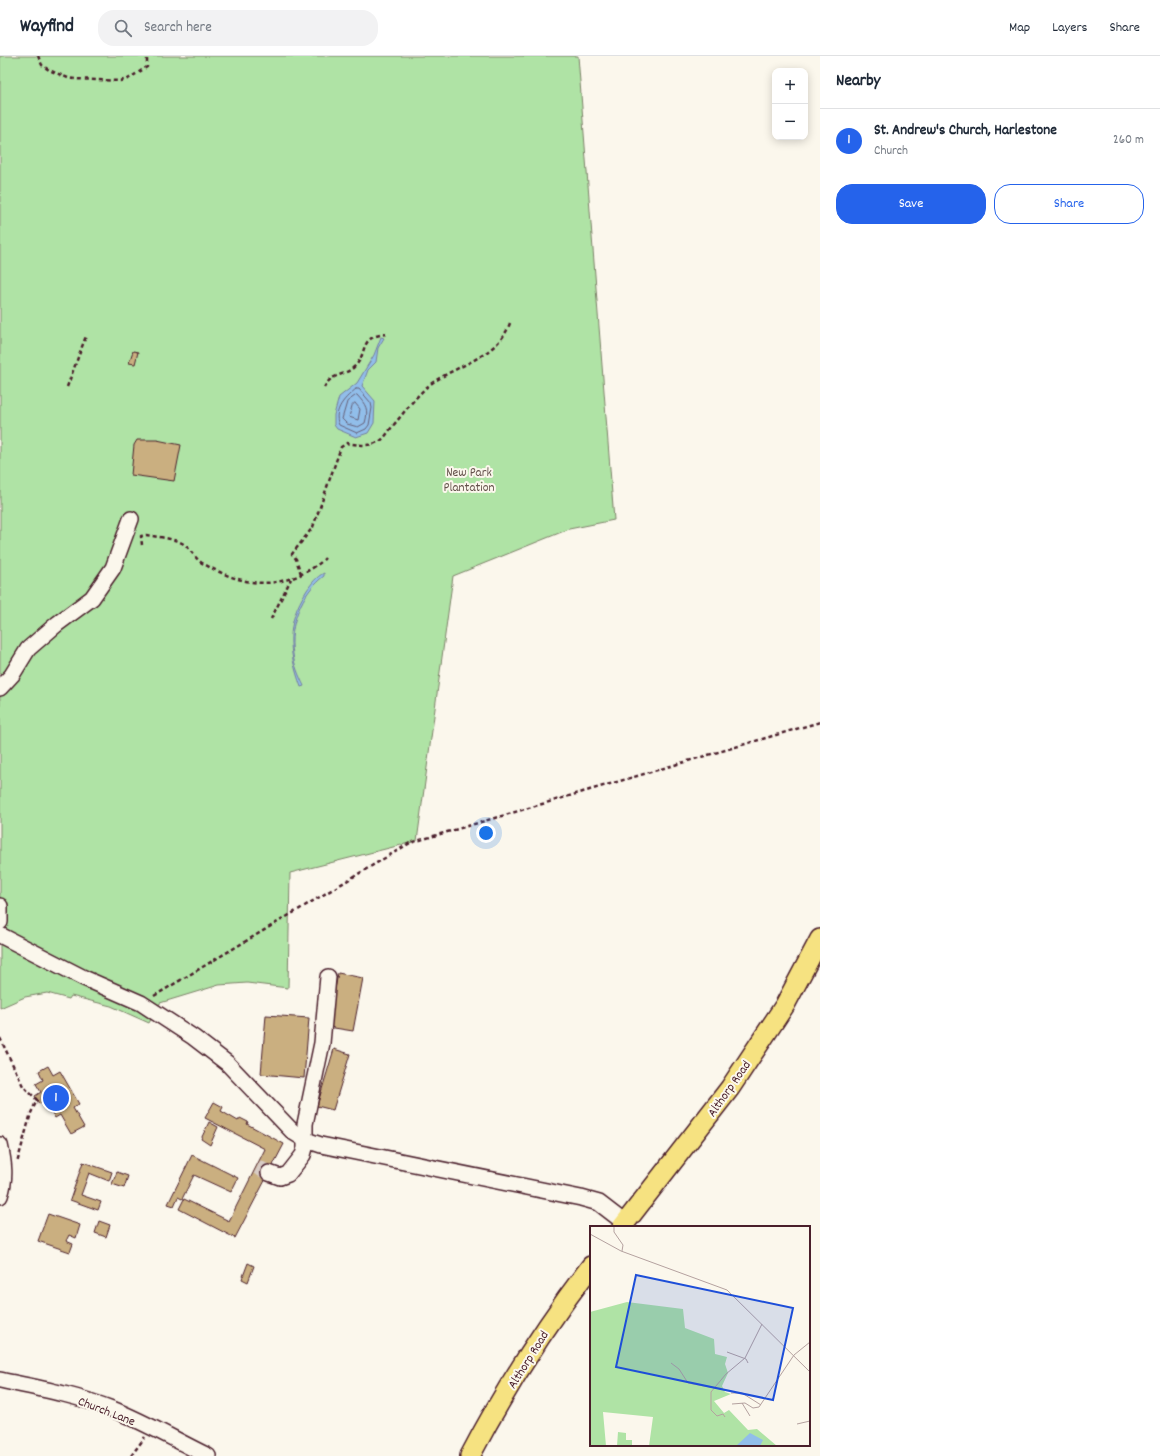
<!DOCTYPE html>
<html lang="en">
<head>
<meta charset="utf-8">
<style>
  body { margin:0; font-family:Dekko,sans-serif; background:#f2f2f3; color:#1f2937 }
  .controls { position:absolute; right:12px; top:12px; display:grid; overflow:hidden; border-radius:8px; box-shadow:0 2px 10px #0003 }
  .controls button { width:36px; height:36px; display:grid; place-items:center; padding:0; border:0; border-bottom:1px solid #e0e1e3; background:#fff; color:#1f2937; font:20px sans-serif }
  .you { position:absolute; left:486px; top:777px; width:14px; height:14px; margin:-10px; border:3px solid #fff; border-radius:50%; background:#1a73e8; box-shadow:0 0 0 6px #1a73e833 }
  .badge { display:grid; place-items:center; width:26px; height:26px; border-radius:50%; background:#2563eb; color:#fff; font-size:13px; font-weight:700 }
  .pin { position:absolute; translate:-50% -50%; border:2px solid #fff; box-shadow:0 1px 4px #0006 }
  .list { margin:0; padding:0; list-style:none }
  h2 { display:flex; justify-content:space-between; align-items:center; height:52px; margin:0; padding:0 16px; font-size:17px }
  h2 small { font-size:13px; font-weight:400; color:#747a83 }
  .list li { display:grid; grid-template-columns:26px 1fr auto; gap:12px; align-items:center; box-sizing:border-box; height:64px; padding:0 16px; border-top:1px solid #e0e1e3 }
  .list b { display:block; font-size:15px; white-space:nowrap }
  .list p { margin:0; font-size:13px; white-space:nowrap; color:#747a83 }
  .list em { font-size:13px; font-style:normal; color:#747a83 }
  .actions { display:flex; gap:8px; padding:12px 16px }
  .actions a { flex:1; padding:9px 0; border:1px solid #2563eb; border-radius:16px; text-align:center; font-size:14px; color:#2563eb }
  .actions .main { background:#2563eb; color:#fff }
  .icon { flex:none; width:22px; height:22px; fill:none; stroke:currentColor; stroke-width:2; stroke-linecap:round; stroke-linejoin:round }
  .map { position:relative; flex:none; width:820px; height:1400px; overflow:hidden }
  header { display:flex; align-items:center; gap:24px; box-sizing:border-box; height:56px; padding:0 20px; background:#fff; border-bottom:1px solid #e0e1e3 }
  header strong { font-size:19px }
  nav { display:flex; gap:22px; margin-inline-start:auto; font-size:14px }
  .search { width:280px; height:36px; background:#f2f2f3; display:flex; align-items:center; gap:10px; box-sizing:border-box; padding:0 14px; border-radius:16px; color:#747a83; font-size:15px }
  main { display:flex }
  aside { flex:1; background:#fff }
  .map>svg:first-child { display:block }
  .green { fill:#afe3a5; stroke:#7c8168 }
  .water { fill:#91beea; stroke:#757e9e }
  .lines { fill:none; stroke-linecap:round; stroke-linejoin:round }
  .shore { stroke:#665f77; stroke-width:1 }
  .building { fill:#caaf80; stroke:#4a1f2b }
  .minor-tunnel { stroke:#d8ccc5; stroke-width:15; stroke-dasharray:15 8; stroke-linecap:butt }
  .minor-casing { stroke:#4a1f2b; stroke-width:18 }
  .major-casing { stroke:#4a1f2b; stroke-width:22 }
  .path { stroke:#4a1f2b; stroke-width:2.5; stroke-dasharray:4 3; stroke-linecap:butt }
  .minor { stroke:#fbf7ec; stroke-width:15 }
  .major { stroke:#f6e281; stroke-width:19 }
  .labels { text-anchor:middle; stroke-width:4; stroke-linejoin:round; paint-order:stroke }
  .park-label { font-size:13px; fill:#63504a; stroke:#fbf7ec }
  .street-label { font-size:13px; fill:#4a1f2b; stroke:#fbf7ec }
  .inset-road { fill:none; stroke:#b4a19f; stroke-width:1 }
  .view { fill:#1d4ed8; fill-opacity:0.15; stroke:#1d4ed8; stroke-width:2 }
  .inset-edge { fill:none; stroke:#4a1f2b; stroke-width:2 }
</style>
</head>
<body>
<header>
<strong>Wayfind</strong>
<div class="search"><svg class="icon" aria-label="search" viewBox="0 0 24 24"><circle cx="10" cy="10" r="6"/><path d="M15 15l6 6"/></svg>Search here</div>
<nav><a>Map</a><a>Layers</a><a>Share</a></nav>
</header>
<main>
<div class="map">
<svg width="820" height="1400" viewBox="0 0 820 1400">
  <rect width="100%" height="100%" fill="#fbf7ec"/>
  <filter id="ink" filterUnits="userSpaceOnUse"><feTurbulence type="fractalNoise" baseFrequency=".025" numOctaves="2"/><feDisplacementMap in="SourceGraphic" scale="8" xChannelSelector="R" yChannelSelector="G"/><feConvolveMatrix kernelMatrix="1 2 1 2 8 2 1 2 1" color-interpolation-filters="sRGB"/></filter>
  <g filter="url(#ink)">
    <!-- green -->
    <path class="green" d="M0,0H578L614,464L569,473L453,520L417,785L290,817L288,932L247,927L219,929L160,947L149,967L111,950L71,940L69,943L47,937L25,941L0,952Z"/>
    <!-- water -->
    <g class="water">
      <path d="M381,281L384,282L378,292L376,306L368,314L362,330L375,345L374,367L368,377L356,381L337,373L334,369V359L339,341L357,327L374,299Z"/>
      <path d="M324,517V520C302,536 288,570 293,598C294,608 299,620 304,630L301,631C288,595 285,568 307,534C312,527 316,521 324,517Z"/>
    </g>
    <g class="lines">
      <!-- shore -->
      <g class="shore">
        <path d="M356,333H359L371,347L372,352L369,369L366,373L357,377L339,369C332,354 346,341 356,333Z"/>
        <path d="M357,339C366,349 369,353 365,367L358,371L347,368L342,363L347,346Z"/>
        <path d="M355,347L360,353L358,364L349,361L352,350Z"/>
      </g>
    </g>
    <!-- building -->
    <g class="building">
      <path d="M133,295L138,296L135,308L129,307Z"/>
      <path d="M137,384H157L181,389L174,425L131,419L134,389Z"/>
      <path d="M338,917L363,922L353,975L328,971Z"/>
      <path d="M266,959L309,962L304,1022L261,1018Z"/>
      <path d="M334,993L350,998L333,1054L317,1050Z"/>
      <path d="M48,1010L53,1019L60,1015L79,1048L73,1052L84,1071L71,1078L60,1059L55,1062L45,1045L39,1048L35,1040L41,1036L36,1028L43,1024L39,1015Z"/>
      <path d="M214,1046L223,1051L221,1055L238,1065L240,1062L248,1066L247,1068L284,1088L235,1182L179,1153L184,1143L229,1165L265,1093L205,1062Z"/>
      <path d="M209,1066L218,1071L210,1089L201,1083Z"/>
      <path d="M192,1099L238,1122L231,1136L194,1119L182,1143L178,1141L174,1150L168,1148Z"/>
      <path d="M83,1106L112,1116L109,1125L89,1117L81,1139L101,1146L98,1154L70,1144Z"/>
      <path d="M117,1116L128,1120L124,1132L112,1128Z"/>
      <path d="M48,1158L80,1169L76,1182L69,1179L66,1185L73,1188L70,1196L38,1185Z"/>
      <path d="M99,1165L110,1169L106,1181L95,1177Z"/>
      <path d="M248,1207L254,1210L248,1226L242,1223Z"/>
    </g>
    <g class="lines">
      <!-- minor-tunnel -->
      <path class="minor-tunnel" d="M257,1111L269,1117"/>
      <!-- minor casing -->
      <g class="minor-casing">
        <g id="minor">
          <path d="M0,632L12,619L28,593L57,568L92,542L113,512L131,463"/>
          <path d="M0,850V866"/>
          <path d="M0,879L84,922L141,947L193,981L227,1007L293,1076L306,1084L321,1089L581,1142L599,1147L625,1167"/>
          <path d="M0,1089C4,1107 6,1122 0,1140"/>
          <path d="M269,1117L280,1121L288,1118L303,1099L305,1092V1068L322,987L328,921"/>
          <path d="M0,1324C38,1332 76,1339 112,1353C145,1366 177,1385 208,1400"/>
        </g>
      </g>
      <!-- major casing -->
      <g class="major-casing">
        <g id="major">
          <path d="M622,1171L730,1032L785,949L820,883"/>
          <path d="M470,1400C505,1333 545,1270 591,1210"/>
        </g>
      </g>
      <!-- path -->
      <g class="path">
        <path d="M38,0L42,9L49,14L68,22L75,23L120,25L128,23L147,11V0"/>
        <path d="M67,331L86,280"/>
        <path d="M324,332C331,317 343,321 354,311C369,298 357,281 386,278"/>
        <path d="M142,489L141,480L146,479C157,481 172,482 182,487C191,492 195,504 204,508C236,526 265,534 300,519C309,514 318,510 325,502"/>
        <path d="M301,518L296,503L292,498L313,471L341,391L347,387C359,389 369,391 380,385C385,382 388,376 392,371C403,358 420,334 435,325C461,308 499,299 510,267"/>
        <path d="M271,563L291,523"/>
        <path d="M154,940L410,787L820,666"/>
        <path d="M0,982L23,1030L37,1044L31,1057L17,1107"/>
        <path d="M131,1400L145,1381"/>
      </g>
      <!-- minor -->
      <use href="#minor" class="minor"/>
      <!-- major -->
      <use href="#major" class="major"/>
    </g>
  </g>
  <g class="labels">
    <!-- park labels -->
    <g class="park-label">
      <text x="469" y="420">New Park<tspan x="469" dy="15">Plantation</tspan></text>
    </g>
    <!-- street labels -->
    <g class="street-label">
      <text transform="translate(728 1032) rotate(-55)" y="5">Althorp Road</text>
      <text transform="translate(527 1303) rotate(-58)" y="5">Althorp Road</text>
      <text transform="translate(107 1354) rotate(21)" y="5">Church Lane</text>
    </g>
  </g>
  <!-- overview -->
  <g transform="translate(590 1170)">
    <rect width="220" height="220" fill="#fbf7ec"/>
    <path d="M37,76L93,83L95,102L124,113L125,128L137,131L135,138L138,147L132,160L135,166L141,168L124,175L134,187L139,184L158,204L167,203L187,220H59L63,191L13,186L16,220H0V86ZM28,206L36,207V214H42V220H27Z" fill="#afe3a5"/>
    <path d="M160,207L173,214L170,220H146Z" fill="#91beea"/>
    <path class="inset-road" d="M24,0V6L33,19L32,25M0,8L31,25L137,64L220,146M137,126L156,133L158,137M81,137L89,143L98,157L125,162M141,167H152L171,179M152,177L160,190M142,178L155,177L163,182L169,181L204,129L220,116M135,191L133,188L127,190L121,184V166L136,148L155,132L172,98M207,198L220,195"/>
    <path class="view" d="M46,49L203,82L183,174L26,141Z"/>
    <rect width="220" height="220" class="inset-edge"/>
  </g>
</svg>
<div class="controls">
<button>+</button>
<button>−</button>
</div>
<div class="you"></div>
<div class="pin badge" style="left:56px;top:1042px">1</div>
</div>
<aside>
<h2>Nearby<small></small></h2>
<ul class="list">
<li><span class="badge">1</span><div><b>St. Andrew's Church, Harlestone</b><p>Church</p></div><em>260 m</em></li>
</ul>
<div class="actions"><a class="main">Save</a><a>Share</a></div>
</aside>
</main>
</body>
</html>
